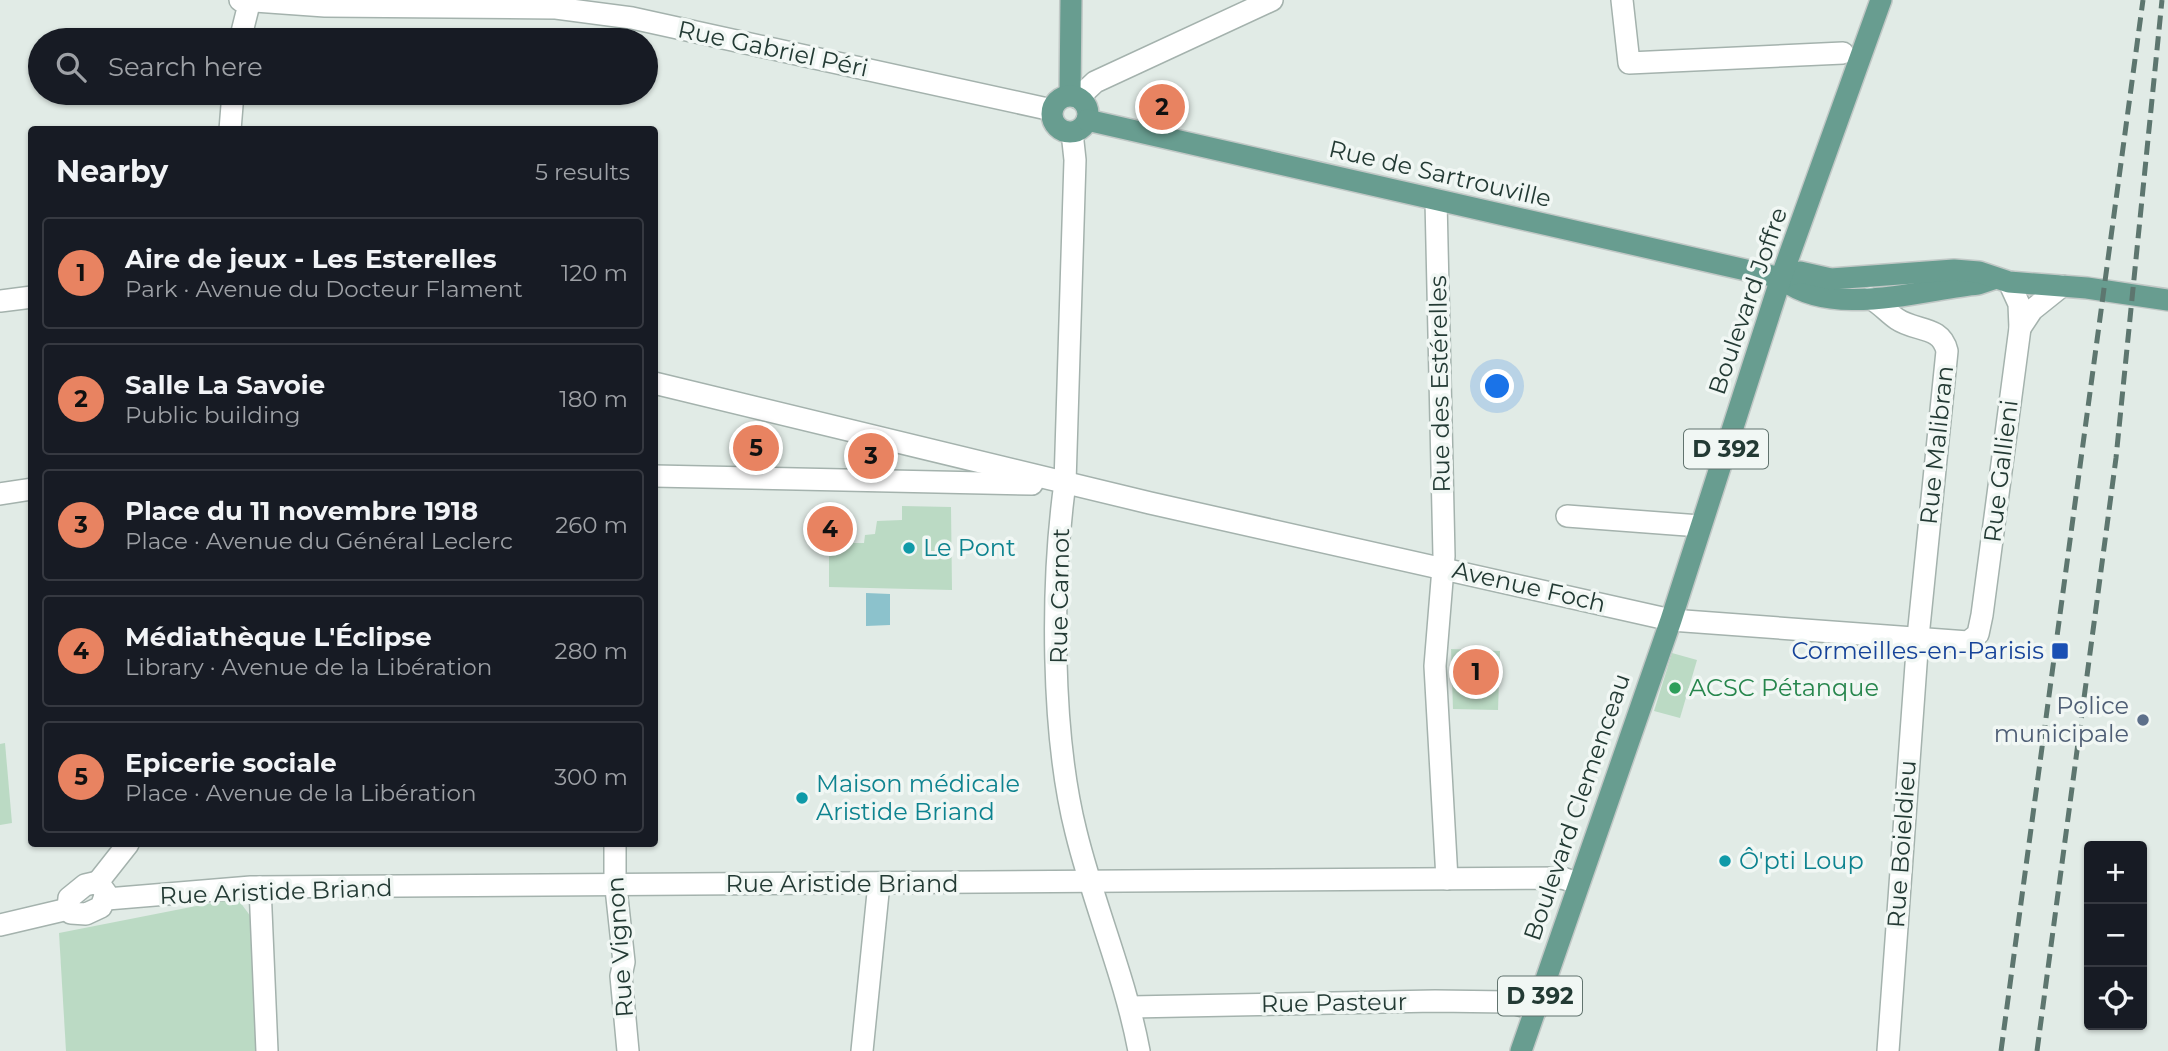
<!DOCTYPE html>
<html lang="en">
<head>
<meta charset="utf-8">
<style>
  body { margin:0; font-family:Montserrat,sans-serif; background:#20242c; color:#f1f3f6 }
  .controls { position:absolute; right:21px; bottom:21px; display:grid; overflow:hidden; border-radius:7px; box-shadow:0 2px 5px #0004 }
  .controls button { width:63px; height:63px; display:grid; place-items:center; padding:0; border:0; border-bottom:2px solid #363941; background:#171b24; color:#f1f3f6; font:35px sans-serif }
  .you { position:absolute; left:1498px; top:387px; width:24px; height:24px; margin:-18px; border:5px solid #fff; border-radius:50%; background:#1a73e8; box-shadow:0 0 0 10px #1a73e833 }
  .badge { display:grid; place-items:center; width:46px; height:46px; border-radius:50%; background:#e88361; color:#111; font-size:23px; font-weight:700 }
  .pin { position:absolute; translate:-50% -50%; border:4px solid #fff; box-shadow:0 2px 7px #0006 }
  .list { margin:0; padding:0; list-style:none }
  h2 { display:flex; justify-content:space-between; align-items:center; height:91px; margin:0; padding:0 28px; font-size:30px }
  h2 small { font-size:23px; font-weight:400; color:#9ea1a6 }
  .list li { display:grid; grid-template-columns:46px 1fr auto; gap:21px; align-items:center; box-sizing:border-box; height:112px; margin:0 14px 14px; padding:0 14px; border:2px solid #363941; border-radius:7px }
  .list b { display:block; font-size:26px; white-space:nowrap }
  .list p { margin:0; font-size:23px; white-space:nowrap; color:#9ea1a6 }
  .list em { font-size:23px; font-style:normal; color:#9ea1a6 }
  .icon { flex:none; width:38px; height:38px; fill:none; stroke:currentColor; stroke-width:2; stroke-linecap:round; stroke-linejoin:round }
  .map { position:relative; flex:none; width:2168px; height:1051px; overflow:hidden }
  .search { position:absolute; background:#171b24; box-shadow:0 2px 5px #0004; left:28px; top:28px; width:630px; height:77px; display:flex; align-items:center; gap:18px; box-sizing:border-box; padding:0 24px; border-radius:38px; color:#9ea1a6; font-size:26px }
  .panel { position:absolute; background:#171b24; box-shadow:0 2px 5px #0004; left:28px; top:126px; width:630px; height:721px; border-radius:7px }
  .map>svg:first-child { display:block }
  .green { fill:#bbdac4 }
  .water { fill:#8cc2cc }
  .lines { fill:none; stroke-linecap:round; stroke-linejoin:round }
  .minor-casing { stroke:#a4b2ad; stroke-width:24 }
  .major-casing { stroke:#c1c8c6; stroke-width:24 }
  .minor { stroke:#fff; stroke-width:21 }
  .major { stroke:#689d90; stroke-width:21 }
  .rail { stroke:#5d766f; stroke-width:5; stroke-dasharray:14 7; stroke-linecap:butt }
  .culture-dot { fill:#0f9aa8; stroke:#f1f7f4; stroke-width:2.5 }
  .transit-dot { fill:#1a4fb4; stroke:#f1f7f4; stroke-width:2.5 }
  .leisure-dot { fill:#2e9e5b; stroke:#f1f7f4; stroke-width:2.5 }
  .service-dot { fill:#5c6f8a; stroke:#f1f7f4; stroke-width:2.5 }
  .labels { text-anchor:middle; stroke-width:7; stroke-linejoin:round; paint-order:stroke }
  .shield { fill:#f1f7f4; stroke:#61736e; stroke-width:2 }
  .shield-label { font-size:23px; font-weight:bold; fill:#233a34 }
  .street-label { font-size:24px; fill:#233a34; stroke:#f1f7f4 }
  .culture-label { font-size:24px; fill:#0d838f; stroke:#f1f7f4; text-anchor:start }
  .transit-label { font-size:24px; fill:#164399; stroke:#f1f7f4; text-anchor:end }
  .leisure-label { font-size:24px; fill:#27864d; stroke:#f1f7f4; text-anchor:start }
  .service-label { font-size:24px; fill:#4e5e75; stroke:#f1f7f4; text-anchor:end }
</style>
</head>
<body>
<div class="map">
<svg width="2168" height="1051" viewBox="0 0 2168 1051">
  <rect width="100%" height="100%" fill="#e1ebe6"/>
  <!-- green -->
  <g class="green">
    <path d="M902,506L951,507L952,590L829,587V543H864L865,535L875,534L877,521L902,520Z"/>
    <path d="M1451,649L1500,651L1498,710L1453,709Z"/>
    <path d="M1672,653L1697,660L1680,718L1654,711Z"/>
    <path d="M5,743L12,823L0,825V744Z"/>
    <path d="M237,898L254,921L259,1051H66L59,933Z"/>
  </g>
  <!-- water -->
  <path class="water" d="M866,593L890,594V625L866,626Z"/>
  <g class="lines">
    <!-- minor casing -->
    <g class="minor-casing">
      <g id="minor">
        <path d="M240,0L325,6L556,8L632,18L1052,110"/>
        <path d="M1622,0L1629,63L1843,53"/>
        <path d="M240,40L250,0"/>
        <path d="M1078,98L1095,82L1272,0"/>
        <path d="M230,130L233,93"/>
        <path d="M1072,132L1075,160L1065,483C1051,584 1051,733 1076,832C1094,906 1125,976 1139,1051"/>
        <path d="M1436,200L1444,556L1435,666L1447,879"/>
        <path d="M1870,298C1881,304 1888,313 1897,319C1916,332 1941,325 1947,351L1918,637L1888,1051"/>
        <path d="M0,301L32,297"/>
        <path d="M2020,328L2032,310L2062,286"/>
        <path d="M654,383L1150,503L1671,620L1968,642L1978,634L1982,615L2020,328L2019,304L2009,282"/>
        <path d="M654,476L1032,484"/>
        <path d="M0,494L32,489"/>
        <path d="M1567,516L1700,526"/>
        <path d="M615,844V879L624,962L621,976L628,1051"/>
        <path d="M98,882L106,893L101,907L86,914L71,913L68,909L69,898L85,885Z"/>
        <path d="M98,882L128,844"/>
        <path d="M260,887L267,1051"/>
        <path d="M107,899L251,887L1562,878L1578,883"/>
        <path d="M0,925L68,909"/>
        <path d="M1131,1007L1435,1001L1509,1002L1536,1010"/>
        <path d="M862,1051L879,883"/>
      </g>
    </g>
    <!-- major casing -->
    <g class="major-casing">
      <g id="major">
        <path d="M1070,95L1071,0"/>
        <circle cx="1070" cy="114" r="18"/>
        <path d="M1087,120L1781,278C1830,319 1919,290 1978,284L1993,279"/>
        <path d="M1781,278L1800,272L1831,279L1954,270L1979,272L2009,282L2087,288L2168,300"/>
        <path d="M1521,1051L1671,620L1781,278L1881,0"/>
      </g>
    </g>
    <!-- minor -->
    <use href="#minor" class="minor"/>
    <!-- major -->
    <use href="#major" class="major"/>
    <!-- rail -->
    <g class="rail">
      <path d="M2001,1051L2143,0"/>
      <path d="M2037,1051L2116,458L2162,0"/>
    </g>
  </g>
  <!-- markers -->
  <g class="culture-dot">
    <circle cx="909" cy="548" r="7"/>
    <circle cx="802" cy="798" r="7"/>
    <circle cx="1725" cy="861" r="7"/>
  </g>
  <rect class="transit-dot" x="2051" y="642" width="18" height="18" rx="3.5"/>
  <circle class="leisure-dot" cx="1675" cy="688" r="7"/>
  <circle class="service-dot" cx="2143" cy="720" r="7"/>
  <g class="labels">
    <!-- shield labels -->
    <g class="shield">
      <rect x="1684" y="429.5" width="84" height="39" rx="5"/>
      <rect x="1498" y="976.5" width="84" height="39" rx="5"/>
    </g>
    <g class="shield-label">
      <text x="1726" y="457">D 392</text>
      <text x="1540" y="1004">D 392</text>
    </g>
    <!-- street labels -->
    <g class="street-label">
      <text transform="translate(773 49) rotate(12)" y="8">Rue Gabriel Péri</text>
      <text transform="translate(1440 174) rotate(13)" y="8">Rue de Sartrouville</text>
      <text transform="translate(1748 301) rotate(-71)" y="8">Boulevard Joffre</text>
      <text transform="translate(1440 384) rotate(-91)" y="8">Rue des Estérelles</text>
      <text transform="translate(1937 445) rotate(-84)" y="8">Rue Malibran</text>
      <text transform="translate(2001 471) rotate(-83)" y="8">Rue Gallieni</text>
      <text transform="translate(1529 587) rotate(13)" y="8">Avenue Foch</text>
      <text transform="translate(1060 596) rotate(-89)" y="8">Rue Carnot</text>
      <text transform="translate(1577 807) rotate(-71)" y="8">Boulevard Clemenceau</text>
      <text transform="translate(1902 844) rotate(-86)" y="8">Rue Boieldieu</text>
      <text x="842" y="892">Rue Aristide Briand</text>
      <text transform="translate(276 892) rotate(-2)" y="8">Rue Aristide Briand</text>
      <text transform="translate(620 947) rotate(-94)" y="8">Rue Vignon</text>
      <text transform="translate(1334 1003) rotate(-1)" y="8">Rue Pasteur</text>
    </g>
    <!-- culture labels -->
    <g class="culture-label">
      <text x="923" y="556">Le Pont</text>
      <text x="816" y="792">Maison médicale<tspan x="816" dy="28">Aristide Briand</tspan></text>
      <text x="1739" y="869">Ô'pti Loup</text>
    </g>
    <!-- transit labels -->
    <g class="transit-label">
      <text x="2044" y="659">Cormeilles-en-Parisis</text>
    </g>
    <!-- leisure labels -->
    <g class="leisure-label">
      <text x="1689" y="696">ACSC Pétanque</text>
    </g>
    <!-- service labels -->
    <g class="service-label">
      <text x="2129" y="714">Police<tspan x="2129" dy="28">municipale</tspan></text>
    </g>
  </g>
</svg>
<div class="controls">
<button>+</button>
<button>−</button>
<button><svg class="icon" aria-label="locate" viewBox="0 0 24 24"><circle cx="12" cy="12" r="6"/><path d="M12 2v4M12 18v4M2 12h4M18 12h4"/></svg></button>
</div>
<div class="you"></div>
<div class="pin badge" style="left:1476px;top:672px">1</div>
<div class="pin badge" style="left:1162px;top:107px">2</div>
<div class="pin badge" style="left:871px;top:456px">3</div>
<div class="pin badge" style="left:830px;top:529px">4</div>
<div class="pin badge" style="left:756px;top:448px">5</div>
<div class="search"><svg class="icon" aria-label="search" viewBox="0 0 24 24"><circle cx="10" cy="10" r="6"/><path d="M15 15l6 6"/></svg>Search here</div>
<section class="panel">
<h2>Nearby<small>5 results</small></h2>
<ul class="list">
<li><span class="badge">1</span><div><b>Aire de jeux - Les Esterelles</b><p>Park · Avenue du Docteur Flament</p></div><em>120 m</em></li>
<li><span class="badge">2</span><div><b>Salle La Savoie</b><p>Public building</p></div><em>180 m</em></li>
<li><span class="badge">3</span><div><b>Place du 11 novembre 1918</b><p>Place · Avenue du Général Leclerc</p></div><em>260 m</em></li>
<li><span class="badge">4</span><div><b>Médiathèque L'Éclipse</b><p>Library · Avenue de la Libération</p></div><em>280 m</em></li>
<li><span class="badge">5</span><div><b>Epicerie sociale</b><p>Place · Avenue de la Libération</p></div><em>300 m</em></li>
</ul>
</section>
</div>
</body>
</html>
